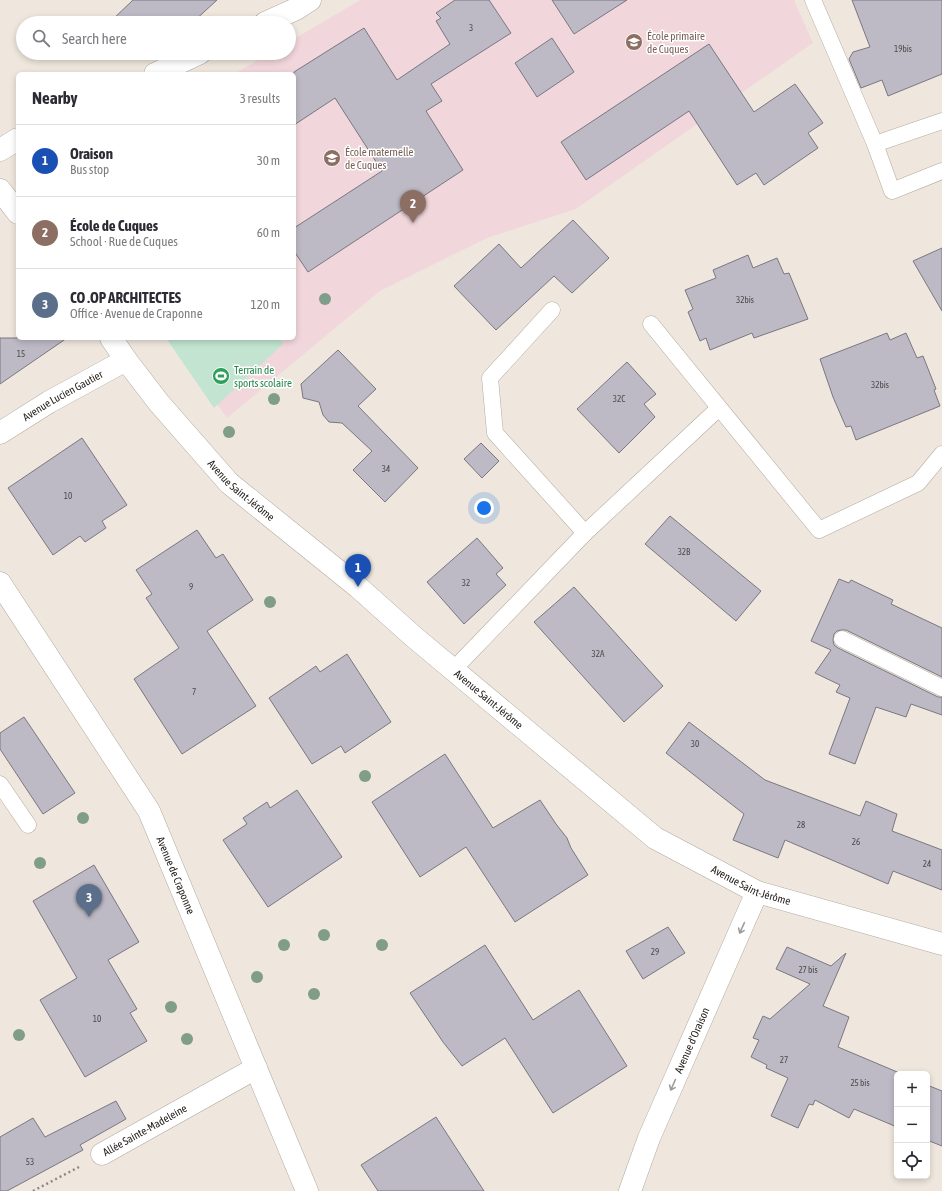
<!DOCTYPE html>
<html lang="en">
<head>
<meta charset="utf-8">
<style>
  body { margin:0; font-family:"Asap Condensed",sans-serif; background:#f2f2f3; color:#2b2b33 }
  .controls { position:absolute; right:12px; bottom:12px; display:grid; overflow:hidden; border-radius:6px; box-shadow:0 2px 6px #0003 }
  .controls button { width:36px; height:36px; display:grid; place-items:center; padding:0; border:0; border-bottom:1px solid #e1e1e2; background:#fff; color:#2b2b33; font:20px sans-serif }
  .you { position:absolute; left:484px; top:508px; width:14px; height:14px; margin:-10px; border:3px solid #fff; border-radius:50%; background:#1a73e8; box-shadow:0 0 0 6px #1a73e833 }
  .badge { display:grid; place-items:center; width:26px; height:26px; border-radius:50%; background:#b45309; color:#fff; font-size:13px; font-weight:700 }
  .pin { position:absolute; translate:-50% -33px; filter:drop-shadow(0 1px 2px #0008) }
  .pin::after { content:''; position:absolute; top:21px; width:14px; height:12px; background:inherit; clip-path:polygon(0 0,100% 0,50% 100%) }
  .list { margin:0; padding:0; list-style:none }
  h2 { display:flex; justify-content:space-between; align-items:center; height:52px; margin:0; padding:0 16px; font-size:17px }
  h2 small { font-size:13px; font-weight:400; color:#7c7c81 }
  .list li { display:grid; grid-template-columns:26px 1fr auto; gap:12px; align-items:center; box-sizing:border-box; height:72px; padding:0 16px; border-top:1px solid #e1e1e2 }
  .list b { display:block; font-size:15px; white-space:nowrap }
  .list p { margin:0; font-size:13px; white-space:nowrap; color:#7c7c81 }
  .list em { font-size:13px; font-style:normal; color:#7c7c81 }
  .icon { flex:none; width:22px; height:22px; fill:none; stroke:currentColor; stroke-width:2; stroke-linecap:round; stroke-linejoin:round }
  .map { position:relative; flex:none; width:942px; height:1191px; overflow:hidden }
  .search { position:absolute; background:#fff; box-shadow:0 2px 6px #0003; left:16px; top:16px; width:280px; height:44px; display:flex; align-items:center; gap:10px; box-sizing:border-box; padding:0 14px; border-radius:22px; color:#7c7c81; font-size:15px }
  .panel { position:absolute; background:#fff; box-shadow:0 2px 6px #0003; left:16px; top:72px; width:280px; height:268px; border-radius:6px }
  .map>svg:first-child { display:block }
  .education { fill:#f1d7db }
  .green { fill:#c2e4d0 }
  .building { fill:#bdbac5; stroke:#7a7781 }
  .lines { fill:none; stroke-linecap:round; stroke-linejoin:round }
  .lane-casing { stroke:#b2aaa1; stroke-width:17 }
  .street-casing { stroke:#b2aaa1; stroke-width:23 }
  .secondary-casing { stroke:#b2aaa1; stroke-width:23 }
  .path { stroke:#8e8881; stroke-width:2.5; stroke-dasharray:2 3; stroke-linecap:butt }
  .lane { stroke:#fff; stroke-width:16 }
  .street { stroke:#fff; stroke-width:22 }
  .secondary { stroke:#fff; stroke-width:22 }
  .tree { fill:#7f9d88 }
  .oneway { stroke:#9e9c9b }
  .labels { text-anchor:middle; stroke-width:3; stroke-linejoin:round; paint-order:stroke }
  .number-label { font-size:9px; fill:#4d4a4a }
  .education-label { font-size:11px; fill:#785e54; stroke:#fff; text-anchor:start }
  .leisure-label { font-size:11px; fill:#27864d; stroke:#fff; text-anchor:start }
  .street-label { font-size:11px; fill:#282421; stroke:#fff }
</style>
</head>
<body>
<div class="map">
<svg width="942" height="1191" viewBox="0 0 942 1191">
  <rect width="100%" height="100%" fill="#efe7dd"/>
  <!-- education -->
  <path class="education" d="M360,0H794L813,43L576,209L487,238L380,291L227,418L170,338H294V74H234L270,53H289V42Z"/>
  <!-- green -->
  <path class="green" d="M166,338H279L283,344L214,408Z"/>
  <!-- building -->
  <g class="building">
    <path d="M133,0H217L192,23H112L110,22Z"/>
    <path d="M455,0H489L511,33L431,84L442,101L426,111L463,170L308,272L294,251V228L382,171L335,98L294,125V72L364,28L397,80L450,44L436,21L441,18L436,13Z"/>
    <path d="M552,0H627L574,34Z"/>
    <path d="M852,0H942V74L888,96L882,80L861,88L849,59L853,52L870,47Z"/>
    <path d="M552,38L574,72L537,97L515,63Z"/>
    <path d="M709,44L754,112L795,84L823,123L808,133L818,148L764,185L756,173L737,185L689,111L586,180L561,142Z"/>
    <path d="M573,220L609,258L572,293L554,276L496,330L454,286L499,244L521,268Z"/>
    <path d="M942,248V311L913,261Z"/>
    <path d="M748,255L753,268L777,258L784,274L789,273L808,319L754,338L752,333L710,350L706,338L700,341L688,312L693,309L685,290L716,278L713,270Z"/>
    <path d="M887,333L890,340L906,333L917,358L923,356L936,389L934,390L940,406L856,440L851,426L846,427L833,397L820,359Z"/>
    <path d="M0,338H67L0,384Z"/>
    <path d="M338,350L376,389L358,406L418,468L385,502L353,470L372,451L342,423L329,422L323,415L319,402L303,398L301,384Z"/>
    <path d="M627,362L656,394L644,404L655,417L619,453L577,409Z"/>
    <path d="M82,438L127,505L102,521L106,528L85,542L80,536L53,555L8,488Z"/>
    <path d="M481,443L499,461L482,478L464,459Z"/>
    <path d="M670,516L761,591L736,621L645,544Z"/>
    <path d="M197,530L216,558L223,554L253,600L207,631L256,706L182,754L134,679L179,648L146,598L152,594L136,570Z"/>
    <path d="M477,538L503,568L496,574L506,585L464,624L427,582Z"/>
    <path d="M839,579L849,583L851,580L893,600L891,604L942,628V677L846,630H841L837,631L834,634L833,640L834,645L838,648L938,697H942V715L911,704L906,717L876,707L855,764L829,754L850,698L836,692L840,685L815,673L831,650L811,641Z"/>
    <path d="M574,587L663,686L624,722L534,622Z"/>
    <path d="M347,654L391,722L345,753L341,746L312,764L269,698L316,666L320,672Z"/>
    <path d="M24,717L75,793L43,814L0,749V733Z"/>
    <path d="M689,722L765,780L860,816L866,801L897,814L892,831L942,850V890L893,871L888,884L785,840L778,858L733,840L744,814L666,753Z"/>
    <path d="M445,754L493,828L540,800L556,824L567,838L571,848L588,875L515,922L466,847L420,877L372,802Z"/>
    <path d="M297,790L342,857L268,907L223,840L247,824L243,818L267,802L270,808Z"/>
    <path d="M94,865L139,942L108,960L137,1009L130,1013L147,1041L85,1077L40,1000L77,978L33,901Z"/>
    <path d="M668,927L685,953L643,979L626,951Z"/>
    <path d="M485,945L533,1020L579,990L627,1066L553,1113L505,1038L462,1066L443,1042L410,993Z"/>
    <path d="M787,947L831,966L846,953L823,1006L849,1017L838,1047L902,1074H897V1127L854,1109L849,1118L815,1100L813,1105L809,1104L798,1128L771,1116L788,1078L766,1068L767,1065L751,1057L759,1040L753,1038L763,1016L770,1019L810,984L776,969Z"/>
    <path d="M927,1085L942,1091V1146L927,1140Z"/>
    <path d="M116,1101L126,1119L80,1145L83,1150L7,1191H0V1137L33,1118L45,1137Z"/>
    <path d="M436,1117L484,1191H378L361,1165Z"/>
  </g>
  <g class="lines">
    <!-- lane casing -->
    <g class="lane-casing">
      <g id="lane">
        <path d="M813,0L875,144L892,191L942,171"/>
        <path d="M875,144L942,121"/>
        <path d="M651,324L819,530L918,483L942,454"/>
        <path d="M585,533L719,408"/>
        <path d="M842,639L942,688"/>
        <path d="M454,669L585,533L495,433L490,378L552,310"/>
        <path d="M0,784L28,825"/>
      </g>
    </g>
    <!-- street casing -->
    <g class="street-casing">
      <g id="street">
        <path d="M265,23L296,9L310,0"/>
        <path d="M155,74L200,53"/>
        <path d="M0,150L18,139"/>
        <path id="s1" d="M0,583L149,811L307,1191"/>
        <path id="s2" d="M102,1154L256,1068"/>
        <path id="s3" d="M630,1191L649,1138L757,892"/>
      </g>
    </g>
    <!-- secondary casing -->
    <g class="secondary-casing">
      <g id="secondary">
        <path d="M0,190L18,213"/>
        <path id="s4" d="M111,338L126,360L159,403L229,483L358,587L414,637L655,838L757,892L942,944"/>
        <path id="s5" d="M0,433L49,402L126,360"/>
      </g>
    </g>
    <!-- path -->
    <path class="path" d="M33,1191L79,1167"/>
    <!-- lane -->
    <use href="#lane" class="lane"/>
    <!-- street -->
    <use href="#street" class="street"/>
    <!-- secondary -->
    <use href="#secondary" class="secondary"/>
  </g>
  <!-- trees -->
  <g class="tree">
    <circle cx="325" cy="299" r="6"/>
    <circle cx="274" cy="399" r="6"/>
    <circle cx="229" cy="432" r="6"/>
    <circle cx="270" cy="602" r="6"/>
    <circle cx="365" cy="776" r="6"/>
    <circle cx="83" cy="818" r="6"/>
    <circle cx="40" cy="863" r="6"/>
    <circle cx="324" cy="935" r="6"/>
    <circle cx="284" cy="945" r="6"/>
    <circle cx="382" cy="945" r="6"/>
    <circle cx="257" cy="977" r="6"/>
    <circle cx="314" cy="994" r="6"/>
    <circle cx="171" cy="1007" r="6"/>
    <circle cx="19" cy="1035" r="6"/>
    <circle cx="187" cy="1039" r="6"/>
  </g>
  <!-- one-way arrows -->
  <defs><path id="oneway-shaft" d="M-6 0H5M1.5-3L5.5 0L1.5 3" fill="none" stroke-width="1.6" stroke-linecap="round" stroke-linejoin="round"/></defs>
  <g class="oneway">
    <use href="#oneway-shaft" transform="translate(742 928) rotate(114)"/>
    <use href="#oneway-shaft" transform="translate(673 1085) rotate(114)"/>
  </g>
  <!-- icons -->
  <defs>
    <g id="school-disc" transform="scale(0.9)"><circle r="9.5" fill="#8d6e63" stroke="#fff"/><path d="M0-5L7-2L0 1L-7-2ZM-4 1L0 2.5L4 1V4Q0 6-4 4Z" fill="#fff"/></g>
    <g id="stadium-disc" transform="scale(0.9)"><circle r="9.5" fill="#2e9e5b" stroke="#fff"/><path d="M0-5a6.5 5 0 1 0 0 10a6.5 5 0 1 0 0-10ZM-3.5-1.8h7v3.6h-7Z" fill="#fff"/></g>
  </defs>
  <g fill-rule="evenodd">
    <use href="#school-disc" x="634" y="42"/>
    <use href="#school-disc" x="332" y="158"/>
    <use href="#stadium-disc" x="221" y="376"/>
  </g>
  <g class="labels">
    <!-- number labels -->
    <g class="number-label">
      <text x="471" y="31">3</text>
      <text x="903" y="52">19bis</text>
      <text x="745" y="303">32bis</text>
      <text x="21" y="357">15</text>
      <text x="880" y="388">32bis</text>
      <text x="619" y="402">32C</text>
      <text x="386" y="472">34</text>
      <text x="68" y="499">10</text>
      <text x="684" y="555">32B</text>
      <text x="466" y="586">32</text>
      <text x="191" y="590">9</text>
      <text x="598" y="657">32A</text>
      <text x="194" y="695">7</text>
      <text x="695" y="747">30</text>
      <text x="801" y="828">28</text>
      <text x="856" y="845">26</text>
      <text x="927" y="867">24</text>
      <text x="655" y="955">29</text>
      <text x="808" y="973">27 bis</text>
      <text x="97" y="1022">10</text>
      <text x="784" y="1063">27</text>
      <text x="860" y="1086">25 bis</text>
      <text x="30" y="1165">53</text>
    </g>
    <!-- education labels -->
    <g class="education-label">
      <text x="647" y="40">École primaire<tspan x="647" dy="13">de Cuques</tspan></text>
      <text x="345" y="156">École maternelle<tspan x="345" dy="13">de Cuques</tspan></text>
    </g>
    <!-- leisure labels -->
    <g class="leisure-label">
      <text x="234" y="374">Terrain de<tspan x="234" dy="13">sports scolaire</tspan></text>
    </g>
    <!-- street labels -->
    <g class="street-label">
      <text dy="4" stroke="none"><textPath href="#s5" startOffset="73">Avenue Lucien Gautier</textPath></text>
      <text dy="4" stroke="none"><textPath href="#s4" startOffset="201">Avenue Saint-Jérôme</textPath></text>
      <text dy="4" stroke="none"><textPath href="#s4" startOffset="525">Avenue Saint-Jérôme</textPath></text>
      <text dy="4" stroke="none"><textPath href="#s1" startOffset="342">Avenue de Craponne</textPath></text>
      <text dy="4" stroke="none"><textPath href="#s4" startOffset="849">Avenue Saint-Jérôme</textPath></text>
      <text dy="4" stroke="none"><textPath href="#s3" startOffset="163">Avenue d'Oraison</textPath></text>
      <text dy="4" stroke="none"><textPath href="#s2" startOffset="49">Allée Sainte-Madeleine</textPath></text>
    </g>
  </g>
</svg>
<div class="controls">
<button>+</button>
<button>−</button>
<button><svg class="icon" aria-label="locate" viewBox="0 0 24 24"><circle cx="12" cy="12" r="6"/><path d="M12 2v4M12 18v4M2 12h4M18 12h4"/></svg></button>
</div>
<div class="you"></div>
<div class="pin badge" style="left:358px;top:587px;background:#1a4fb4">1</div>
<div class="pin badge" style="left:413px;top:223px;background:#8d6e63">2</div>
<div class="pin badge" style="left:89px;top:917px;background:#5c6f8a">3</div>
<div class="search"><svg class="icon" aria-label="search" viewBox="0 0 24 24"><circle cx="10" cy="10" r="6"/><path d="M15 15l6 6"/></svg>Search here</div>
<section class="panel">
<h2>Nearby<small>3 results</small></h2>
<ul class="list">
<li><span class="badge" style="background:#1a4fb4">1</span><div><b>Oraison</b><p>Bus stop</p></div><em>30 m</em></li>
<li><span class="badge" style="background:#8d6e63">2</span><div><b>École de Cuques</b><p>School · Rue de Cuques</p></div><em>60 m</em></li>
<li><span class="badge" style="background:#5c6f8a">3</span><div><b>CO .OP ARCHITECTES</b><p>Office · Avenue de Craponne</p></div><em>120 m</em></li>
</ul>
</section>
</div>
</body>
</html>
